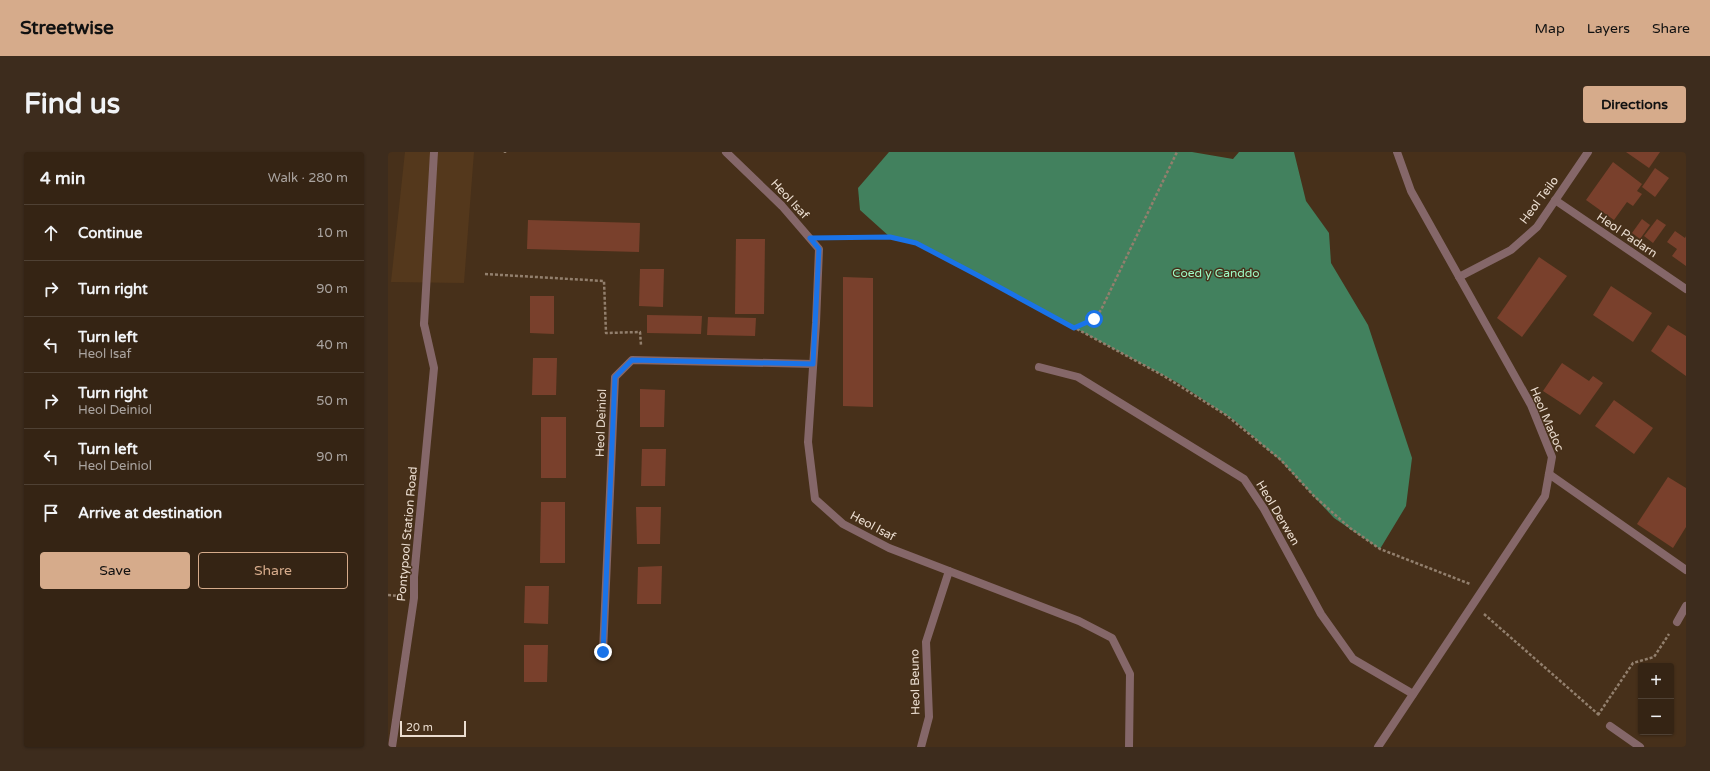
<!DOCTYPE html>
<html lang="en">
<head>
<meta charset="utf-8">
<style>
  body { margin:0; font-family:"Varela Round",sans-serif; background:#3d2c1d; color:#f1f3f6 }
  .controls { position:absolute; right:12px; bottom:12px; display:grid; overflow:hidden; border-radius:4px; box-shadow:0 1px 3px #0004 }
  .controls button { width:36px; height:36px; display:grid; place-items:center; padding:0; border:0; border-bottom:1px solid #4f4134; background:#352414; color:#f1f3f6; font:20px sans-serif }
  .scale { position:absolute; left:12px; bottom:10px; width:66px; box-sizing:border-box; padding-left:4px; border:2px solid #ebddd0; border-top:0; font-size:11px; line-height:14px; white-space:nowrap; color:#ebddd0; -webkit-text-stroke:3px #47301a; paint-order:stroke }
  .stop { position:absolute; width:12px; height:12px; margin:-9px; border:3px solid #1a73e8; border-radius:50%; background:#fff }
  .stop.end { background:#1a73e8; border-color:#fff; box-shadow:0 1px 4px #0008 }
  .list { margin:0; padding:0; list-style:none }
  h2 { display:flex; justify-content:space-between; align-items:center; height:52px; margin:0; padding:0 16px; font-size:17px }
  h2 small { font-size:13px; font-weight:400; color:#aaa4a0 }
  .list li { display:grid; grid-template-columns:26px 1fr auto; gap:12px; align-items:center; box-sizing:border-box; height:56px; padding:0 16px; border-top:1px solid #4f4134 }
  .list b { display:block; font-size:15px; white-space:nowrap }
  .list p { margin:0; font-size:13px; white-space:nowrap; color:#aaa4a0 }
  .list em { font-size:13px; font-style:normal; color:#aaa4a0 }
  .actions { display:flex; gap:8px; padding:12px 16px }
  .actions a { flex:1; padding:9px 0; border:1px solid #d6ab8b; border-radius:4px; text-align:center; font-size:14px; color:#d6ab8b }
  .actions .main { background:#d6ab8b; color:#111 }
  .icon { flex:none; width:22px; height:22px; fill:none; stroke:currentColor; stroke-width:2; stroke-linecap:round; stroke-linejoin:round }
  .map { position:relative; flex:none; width:1298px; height:595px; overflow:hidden; border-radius:4px }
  header { display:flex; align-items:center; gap:24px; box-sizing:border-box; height:56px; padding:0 20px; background:#d6ab8b; color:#111 }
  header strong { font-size:19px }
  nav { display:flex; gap:22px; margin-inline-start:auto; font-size:14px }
  .intro { display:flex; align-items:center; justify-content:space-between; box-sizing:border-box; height:96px; padding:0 24px }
  h1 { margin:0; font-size:28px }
  .button { padding:10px 18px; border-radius:4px; background:#d6ab8b; color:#111; font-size:14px; font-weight:700 }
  main { display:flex; gap:24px; padding:0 24px }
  aside { flex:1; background:#352414; border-radius:4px; box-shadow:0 1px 3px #0004 }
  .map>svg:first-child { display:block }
  .built { fill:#54381c }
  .forest { fill:#42815e }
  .building { fill:#79402c }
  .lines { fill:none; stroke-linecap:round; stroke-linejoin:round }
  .path { stroke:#927f6d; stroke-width:2.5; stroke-dasharray:3 2; stroke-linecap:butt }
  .service { stroke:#856769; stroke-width:8 }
  .minor { stroke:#856769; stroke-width:8 }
  .route { stroke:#1a73e8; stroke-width:5 }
  .labels { text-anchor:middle; stroke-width:3; stroke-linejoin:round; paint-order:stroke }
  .street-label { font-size:12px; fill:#ebddd0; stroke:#47301a }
  .park-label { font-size:12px; fill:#9efbc5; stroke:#47301a }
</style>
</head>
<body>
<header>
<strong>Streetwise</strong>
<nav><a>Map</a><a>Layers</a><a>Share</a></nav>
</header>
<div class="intro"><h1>Find us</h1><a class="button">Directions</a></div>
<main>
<aside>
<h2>4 min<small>Walk · 280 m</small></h2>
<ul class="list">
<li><svg class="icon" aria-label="ahead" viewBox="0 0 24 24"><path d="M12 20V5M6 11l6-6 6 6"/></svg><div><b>Continue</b></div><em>10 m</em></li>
<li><svg class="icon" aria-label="right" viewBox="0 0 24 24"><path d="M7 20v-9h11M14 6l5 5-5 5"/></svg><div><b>Turn right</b></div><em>90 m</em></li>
<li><svg class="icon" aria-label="left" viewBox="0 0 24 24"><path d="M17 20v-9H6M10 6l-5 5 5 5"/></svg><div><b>Turn left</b><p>Heol Isaf</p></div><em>40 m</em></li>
<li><svg class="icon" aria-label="right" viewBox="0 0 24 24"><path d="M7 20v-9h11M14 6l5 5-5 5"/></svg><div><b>Turn right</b><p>Heol Deiniol</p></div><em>50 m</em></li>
<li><svg class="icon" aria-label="left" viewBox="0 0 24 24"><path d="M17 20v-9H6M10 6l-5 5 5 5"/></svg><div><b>Turn left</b><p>Heol Deiniol</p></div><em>90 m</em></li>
<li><svg class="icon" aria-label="arrive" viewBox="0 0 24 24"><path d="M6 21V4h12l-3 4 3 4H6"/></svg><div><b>Arrive at destination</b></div></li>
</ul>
<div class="actions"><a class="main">Save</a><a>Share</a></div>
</aside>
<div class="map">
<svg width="1298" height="595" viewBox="0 0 1298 595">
  <rect width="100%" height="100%" fill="#47301a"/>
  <!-- built -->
  <path class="built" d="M17,0H86L76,131L3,130Z"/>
  <!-- forest -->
  <path class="forest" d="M501,0H804L845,7L851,0H906L918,49L941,81L943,111L980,173L1024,306L1018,354L992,397L946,366L893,309L847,269L790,231L528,91L502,85L472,58L470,36Z"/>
  <!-- building -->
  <g class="building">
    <path d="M1238,0H1272L1261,16Z"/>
    <path d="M1225,10L1254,32L1249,39L1254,42L1245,54L1239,50L1226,68L1198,48Z"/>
    <path d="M1267,16L1281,26L1267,45L1254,35Z"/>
    <path d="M1254,67L1262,73L1252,87L1244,81Z"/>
    <path d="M1269,67L1278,73L1265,91L1256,84Z"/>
    <path d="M140,68L252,71L251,100L139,97Z"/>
    <path d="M1287,79L1297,86L1298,84V114L1284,104L1289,97L1279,90Z"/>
    <path d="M348,87H377L376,162H347Z"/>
    <path d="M1151,105L1179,124L1134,185L1109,166Z"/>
    <path d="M252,117H276L275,155L251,154Z"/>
    <path d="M455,125L485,126V255L455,254Z"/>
    <path d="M1223,134L1264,161L1245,190L1205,163Z"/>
    <path d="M142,144H166V182L142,181Z"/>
    <path d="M259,163L314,164L313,182L259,181Z"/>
    <path d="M320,165L368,166L367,184L319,183Z"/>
    <path d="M1280,173L1298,184V224L1263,199Z"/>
    <path d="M145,206H169L168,243H144Z"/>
    <path d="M1174,211L1201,229L1205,224L1215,231L1192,263L1155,239Z"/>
    <path d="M252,237L277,238L276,275H252Z"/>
    <path d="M1226,248L1265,276L1246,302L1207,274Z"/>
    <rect x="153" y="265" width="25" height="61"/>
    <path d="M254,297H278L277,334H253Z"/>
    <path d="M1280,325L1298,336V375L1285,396L1249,372Z"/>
    <path d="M153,350H177V411H152Z"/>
    <path d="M248,355H273L272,392H249Z"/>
    <path d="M274,414L273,452H249L250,415Z"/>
    <path d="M137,434H161L160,472L136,471Z"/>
    <path d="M136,493H160L159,530H136Z"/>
  </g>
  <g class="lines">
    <!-- path -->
    <g class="path">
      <path d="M117,0V1"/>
      <path d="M441,86L502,85L528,91L589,123L776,224L838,263L893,308L926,344L962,376L992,397L1082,432"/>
      <path d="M97,122L216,129L218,181L252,180L253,193"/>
      <path d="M686,176L706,167L713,158L789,0"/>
      <path d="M0,443L12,444"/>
      <path d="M1096,462L1211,563"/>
      <path d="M1210,563L1245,511L1266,505L1281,482"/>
    </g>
    <!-- service -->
    <g class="service">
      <path d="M36,172L46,0"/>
      <path d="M1222,574L1252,595"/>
    </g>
    <!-- minor -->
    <g class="minor">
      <path d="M338,0L394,54L431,97L428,171L420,290L427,347L455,372L501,396L691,469L724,486L742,522L741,595"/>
      <path d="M1167,48L1298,137"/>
      <path d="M1071,125L1123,98L1149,75L1200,0"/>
      <path d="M651,215L690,225L856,327L876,357L933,462L965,507L1025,542"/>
      <path d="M1161,322L1298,418"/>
      <path d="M1289,470L1298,454"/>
      <path d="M215,500L227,225L244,208L425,212"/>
      <path d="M4,595L26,446V425L46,216L36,172"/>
      <path d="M533,595L541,565L538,490L561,419"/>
      <path d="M990,595L1157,344L1164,305L1143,253L1023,39L1009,0"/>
    </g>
  </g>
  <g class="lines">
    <!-- route -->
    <path class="route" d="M215,500L227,225L244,208L425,212L431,97L422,86L502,85L528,91L589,123L686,176L706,167"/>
  </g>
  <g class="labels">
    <!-- street labels -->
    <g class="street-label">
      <text transform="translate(402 47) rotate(47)" y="4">Heol Isaf</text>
      <text transform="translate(1151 48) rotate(-53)" y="4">Heol Teilo</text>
      <text transform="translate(1239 83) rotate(34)" y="4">Heol Padarn</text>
      <text transform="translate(1159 267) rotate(67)" y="4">Heol Madoc</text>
      <text transform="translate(213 271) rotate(-88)" y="4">Heol Deiniol</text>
      <text transform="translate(890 361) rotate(59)" y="4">Heol Derwen</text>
      <text transform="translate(485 374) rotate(28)" y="4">Heol Isaf</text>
      <text transform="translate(19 382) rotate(-85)" y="4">Pontypool Station Road</text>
      <text transform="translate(527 530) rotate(-91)" y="4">Heol Beuno</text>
    </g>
    <!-- park labels -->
    <g class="park-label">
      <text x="828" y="125">Coed y Canddo</text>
    </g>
  </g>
</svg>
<div class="controls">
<button>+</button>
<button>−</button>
</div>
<div class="scale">20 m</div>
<div class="stop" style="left:706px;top:167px"></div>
<div class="stop end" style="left:215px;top:500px"></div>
</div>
</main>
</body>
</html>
